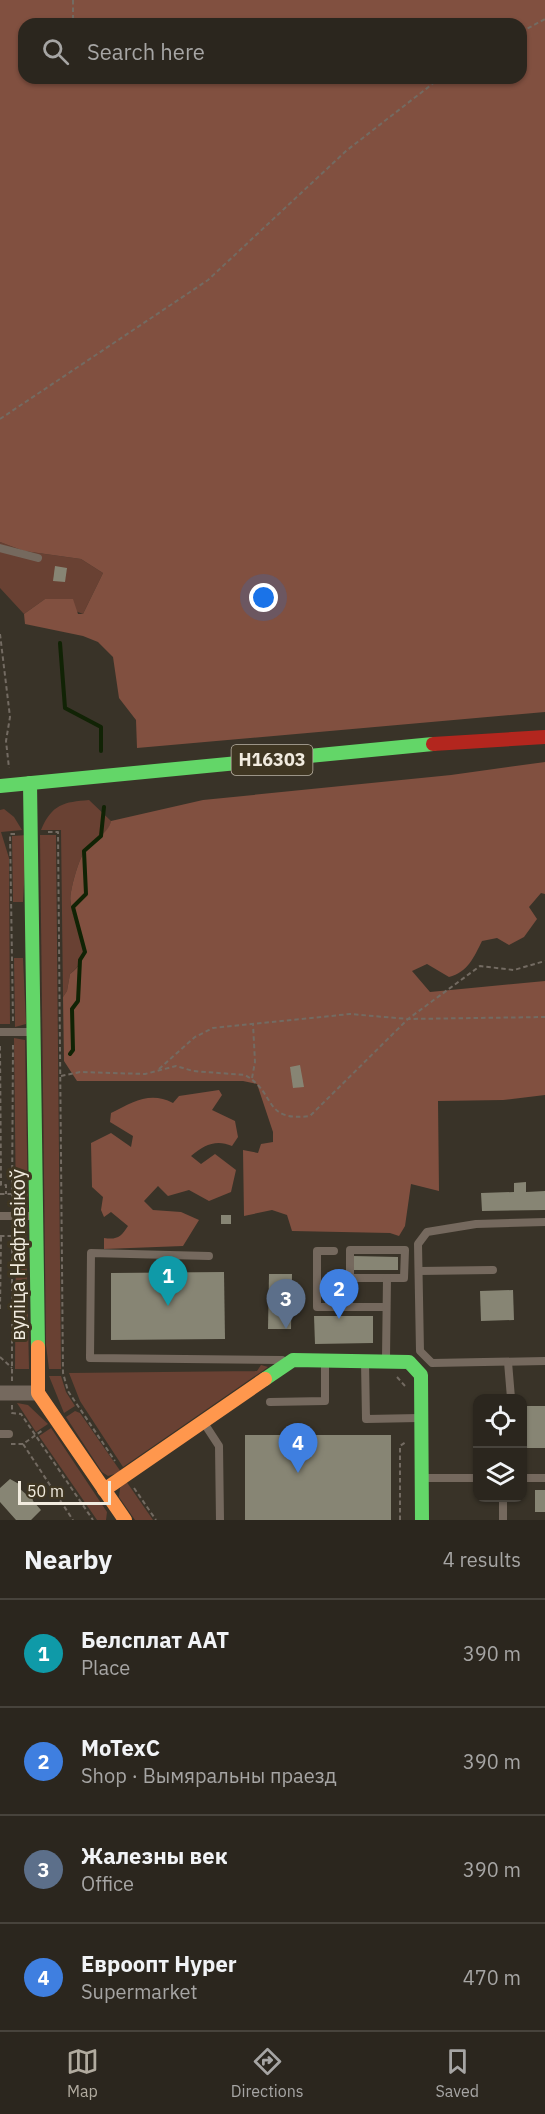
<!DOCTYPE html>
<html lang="en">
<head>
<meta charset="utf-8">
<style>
  body { margin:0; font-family:"IBM Plex Sans",sans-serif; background:#37322b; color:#f1f3f6 }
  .controls { position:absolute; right:18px; bottom:18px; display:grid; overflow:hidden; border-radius:12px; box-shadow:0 2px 4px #0004 }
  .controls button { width:54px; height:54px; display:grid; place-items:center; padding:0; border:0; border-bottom:2px solid #47433c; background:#2b261e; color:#f1f3f6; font:30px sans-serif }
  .scale { position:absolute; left:18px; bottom:15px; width:93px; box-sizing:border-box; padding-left:6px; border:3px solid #f1ebdf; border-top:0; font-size:16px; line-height:21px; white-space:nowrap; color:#f1ebdf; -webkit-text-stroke:4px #3f3622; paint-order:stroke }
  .you { position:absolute; left:264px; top:598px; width:21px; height:21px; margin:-15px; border:4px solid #fff; border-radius:50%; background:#1a73e8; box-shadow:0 0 0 9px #1a73e833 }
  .badge { display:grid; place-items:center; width:39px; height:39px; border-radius:50%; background:#b1ab9f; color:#fff; font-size:20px; font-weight:700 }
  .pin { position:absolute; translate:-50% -50px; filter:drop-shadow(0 2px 3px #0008) }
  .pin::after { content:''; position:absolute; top:32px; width:21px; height:18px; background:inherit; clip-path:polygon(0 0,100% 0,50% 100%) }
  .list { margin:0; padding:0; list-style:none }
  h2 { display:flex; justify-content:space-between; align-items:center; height:78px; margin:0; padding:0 24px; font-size:26px }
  h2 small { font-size:20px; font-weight:400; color:#a6a5a4 }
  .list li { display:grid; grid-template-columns:39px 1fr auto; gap:18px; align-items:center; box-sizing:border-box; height:108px; padding:0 24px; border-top:2px solid #47433c }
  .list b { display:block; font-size:22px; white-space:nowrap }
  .list p { margin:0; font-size:20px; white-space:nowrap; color:#a6a5a4 }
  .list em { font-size:20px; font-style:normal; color:#a6a5a4 }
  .icon { flex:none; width:33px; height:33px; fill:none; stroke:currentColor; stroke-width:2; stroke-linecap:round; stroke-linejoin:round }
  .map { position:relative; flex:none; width:545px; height:1520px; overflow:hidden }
  .search { position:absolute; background:#2b261e; box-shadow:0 2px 4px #0004; left:18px; right:18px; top:18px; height:66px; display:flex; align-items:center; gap:15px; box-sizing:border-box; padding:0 21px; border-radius:18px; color:#a6a5a4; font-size:22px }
  .sheet { height:510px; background:#2b261e }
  nav { display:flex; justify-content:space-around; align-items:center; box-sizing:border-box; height:84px; border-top:2px solid #47433c; background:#2b261e; font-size:16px; color:#a6a5a4 }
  nav a { display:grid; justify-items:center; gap:3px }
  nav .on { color:#b1ab9f }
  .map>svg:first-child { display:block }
  .green { fill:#694133 }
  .forest { fill:#815040; fill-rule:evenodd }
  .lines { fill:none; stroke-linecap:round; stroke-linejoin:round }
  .stream { stroke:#112305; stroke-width:4 }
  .building { fill:#878574 }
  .path { stroke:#736b62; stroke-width:2; stroke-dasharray:4.5 3; stroke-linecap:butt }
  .lane { stroke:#75695e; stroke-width:8 }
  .street { stroke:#75695e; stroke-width:15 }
  .fast { stroke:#63d668; stroke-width:14 }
  .slow { stroke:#ff974d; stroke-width:14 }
  .jam { stroke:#b3261e; stroke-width:14 }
  .labels { text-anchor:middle; stroke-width:6; stroke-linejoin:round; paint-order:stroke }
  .shield { fill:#3f3622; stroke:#bcb5a6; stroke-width:1.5 }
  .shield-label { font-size:18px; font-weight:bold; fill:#f1ebdf }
  .street-label { font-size:20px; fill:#f1ebdf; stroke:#3f3622 }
</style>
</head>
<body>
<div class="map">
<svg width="545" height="1520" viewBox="0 0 545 1520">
  <rect width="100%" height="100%" fill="#393328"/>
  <!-- green -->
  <g class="green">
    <path d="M0,542L24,551L81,559L103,573L83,614L45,599L24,614L0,588Z"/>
    <path d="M89,800L111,821C109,835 91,840 84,852C78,862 73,881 71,892C65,921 102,950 70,974L67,991L63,997L61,830H41C52,804 64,802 89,800Z"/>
    <path d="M4,809L14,817L22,830L1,832L9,858L10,1024H0V810Z"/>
    <path d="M27,835L23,902H13L12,836Z"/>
    <path d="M40,835H56L61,1369H49L46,1345Z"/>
    <path d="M14,958H23L26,1024L15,1027Z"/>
    <path d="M14,1038L25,1040L28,1206L22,1211H16Z"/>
    <path d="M16,1222L26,1224L29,1369H15Z"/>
    <path d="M261,1365L268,1367L123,1467L80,1401L69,1373L257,1371Z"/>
    <path d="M49,1376H61L66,1392L75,1406L64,1413Z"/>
    <path d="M17,1403L28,1405L48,1424L36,1432Z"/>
    <path d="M75,1411L80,1413L121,1472L108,1476L102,1472L66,1417Z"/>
    <path d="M51,1428L107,1512L106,1520H97L39,1436Z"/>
    <path d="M126,1481L153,1520H135L119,1497L120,1488Z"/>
  </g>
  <!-- forest -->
  <g class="forest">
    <path d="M0,0H545V712L137,748L136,720L119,698L113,657L98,642L83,636L25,624L24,614L45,599H73L78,614H83L103,573L81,559L24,551L0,542ZM24,24H521V78H24Z"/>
    <path d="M545,762V894L541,893L529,907L537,919L524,937L509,945L497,938L482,941C474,957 468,972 449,977L427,964L412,971L430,992L545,981V1095L503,1100L438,1101L439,1191L411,1184L405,1226L399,1236L390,1233L292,1231L287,1215L272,1210L244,1216L243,1150L258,1153L261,1144L273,1142V1132L257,1084L243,1081H77L64,1061L63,997L67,991L70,974C102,950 65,921 71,892C73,881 78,862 84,852C91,840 108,835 111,821L203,800L451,775Z"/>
    <path d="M219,1090L222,1095L212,1110L235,1121L238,1137L232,1146C216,1139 204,1145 191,1156L201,1164L215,1154L236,1170L231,1192L209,1201L189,1190L168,1196L158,1186L144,1201L153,1210L181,1212L199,1220L183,1246L104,1249V1238C117,1240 121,1237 128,1226L111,1212L104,1217L101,1210L103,1197L92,1187L91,1143L111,1133L131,1147L133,1136L110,1122L111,1113C133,1102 150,1091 173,1103L179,1096Z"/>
  </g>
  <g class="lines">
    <!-- stream -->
    <g class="stream">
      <path d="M60,643L65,708L101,727V751"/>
      <path d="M70,1054L73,1050L72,1009L78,1001L80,960L85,952L73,907L86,894L84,851L101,836L104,807"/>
    </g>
  </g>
  <!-- building -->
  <g class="building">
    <path d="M55,566L67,568L65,582L53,581Z"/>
    <path d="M300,1065L304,1087L293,1088L290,1067Z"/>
    <path d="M526,1182V1192L545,1191V1210L482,1211L481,1193L514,1192V1183Z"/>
    <rect x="221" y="1215" width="10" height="9"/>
    <path d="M353,1256L398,1257V1270H353Z"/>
    <path d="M224,1272L225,1339L111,1340V1273Z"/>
    <path d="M332,1272H340V1282H331Z"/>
    <path d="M269,1274H292L291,1329H268Z"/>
    <path d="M513,1290L514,1320L481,1321L480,1291Z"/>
    <path d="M314,1316H373V1343L315,1344Z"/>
    <rect x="522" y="1406" width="23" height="42"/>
    <rect x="245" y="1435" width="146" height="85"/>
    <path d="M10,1479L19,1484V1488L28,1496L32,1497L33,1501L41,1510L31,1520H16L0,1502V1488Z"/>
    <rect x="535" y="1490" width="10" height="22"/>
  </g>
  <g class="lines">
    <!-- path -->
    <g class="path">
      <path d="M73,0V24"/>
      <path d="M521,32L545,19"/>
      <path d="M0,419L208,280L346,151L440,78"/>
      <path d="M0,634L10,717L6,741L9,768"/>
      <path d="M48,832H58L63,1373L68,1391L115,1461"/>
      <path d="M13,1021L10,834H15"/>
      <path d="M0,1046L1,1185H6V1194"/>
      <path d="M159,1069L195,1037L213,1028L350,1014L408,1019L480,966L514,970L545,961"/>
      <path d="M61,1076L80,1072L145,1074L176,1066L193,1071L245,1075C277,1093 262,1122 310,1116L408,1019L545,1017"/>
      <path d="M252,1078L255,1062L253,1024"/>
      <path d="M0,1194H12"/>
      <path d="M12,1207L13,1042"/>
      <path d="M0,1236H12"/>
      <path d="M0,1309L1,1236"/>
      <path d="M0,1357L12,1368"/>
      <path d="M397,1377L405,1386"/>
      <path d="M12,1381V1225"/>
      <path d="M12,1405V1413L21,1414L93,1520"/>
      <path d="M11,1444H23L43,1430"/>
      <path d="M23,1444L73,1520"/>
      <path d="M134,1488L156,1520"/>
      <path d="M400,1520V1446L406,1442"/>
    </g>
    <!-- lane -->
    <g class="lane">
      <path d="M0,548L38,558"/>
      <path d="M0,1032H34"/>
      <path d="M0,1216H35"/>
      <path d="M545,1222L476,1224L427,1232L418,1244L420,1351L432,1363L545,1361"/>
      <path d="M350,1250H405L404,1278H350Z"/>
      <path d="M334,1251H317V1307H386"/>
      <path d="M209,1256L91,1253L90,1358L282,1360"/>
      <path d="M419,1271L493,1270"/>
      <path d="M386,1358L387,1278"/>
      <path d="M365,1362L366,1419L419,1418"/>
      <path d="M508,1362L511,1398"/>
      <path d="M270,1402L325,1401V1361"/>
      <path d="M204,1423L219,1446L220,1520"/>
      <path d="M0,1434H9"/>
      <path d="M423,1478H478"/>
      <path d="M522,1478H545"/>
      <path d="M503,1520V1498"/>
    </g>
    <!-- street -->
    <path class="street" d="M0,1393H38"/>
    <!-- fast -->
    <g class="fast">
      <path d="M30,783L38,1347"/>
      <path d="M0,786L433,744"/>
      <path d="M265,1379L293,1360L409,1362L421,1375L422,1520"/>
    </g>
    <!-- slow -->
    <g class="slow">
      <path d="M38,1347V1393L125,1520"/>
      <path d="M104,1490L265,1379"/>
    </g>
    <!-- jam -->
    <path class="jam" d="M433,744L545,737"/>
  </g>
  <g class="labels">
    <!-- shield labels -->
    <rect class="shield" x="231.5" y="745" width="81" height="30" rx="4.5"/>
    <g class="shield-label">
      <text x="272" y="766">Н16303</text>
    </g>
    <!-- street labels -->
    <g class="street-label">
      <text transform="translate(18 1255) rotate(-90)" y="7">вуліца Нафтавікоў</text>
    </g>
  </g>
</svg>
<div class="controls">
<button><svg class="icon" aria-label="locate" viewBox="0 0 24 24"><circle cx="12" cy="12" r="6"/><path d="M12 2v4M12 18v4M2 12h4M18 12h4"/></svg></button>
<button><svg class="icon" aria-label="layers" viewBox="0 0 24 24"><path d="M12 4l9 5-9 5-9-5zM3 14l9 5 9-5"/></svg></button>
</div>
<div class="scale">50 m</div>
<div class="you"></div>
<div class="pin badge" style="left:168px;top:1306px;background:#0f9aa8">1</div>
<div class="pin badge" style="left:339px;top:1319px;background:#3f7fe0">2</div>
<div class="pin badge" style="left:286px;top:1329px;background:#5c6f8a">3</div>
<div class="pin badge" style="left:298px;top:1473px;background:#3f7fe0">4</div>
<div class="search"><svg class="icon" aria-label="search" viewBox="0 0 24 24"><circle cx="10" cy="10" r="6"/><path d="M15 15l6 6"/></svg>Search here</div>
</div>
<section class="sheet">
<h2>Nearby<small>4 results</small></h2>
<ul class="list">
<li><span class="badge" style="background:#0f9aa8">1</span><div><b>Белсплат ААТ</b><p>Place</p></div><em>390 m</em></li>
<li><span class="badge" style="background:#3f7fe0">2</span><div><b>MoTexC</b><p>Shop · Вымяральны праезд</p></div><em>390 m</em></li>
<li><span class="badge" style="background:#5c6f8a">3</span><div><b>Жалезны век</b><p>Office</p></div><em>390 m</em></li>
<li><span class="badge" style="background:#3f7fe0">4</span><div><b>Евроопт Hyper</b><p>Supermarket</p></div><em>470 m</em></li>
</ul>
</section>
<nav>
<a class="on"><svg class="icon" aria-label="map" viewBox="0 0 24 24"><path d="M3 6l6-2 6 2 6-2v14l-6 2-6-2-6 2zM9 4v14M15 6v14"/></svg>Map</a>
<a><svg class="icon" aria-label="directions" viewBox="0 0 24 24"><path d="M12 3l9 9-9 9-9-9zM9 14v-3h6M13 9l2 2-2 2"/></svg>Directions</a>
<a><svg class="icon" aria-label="saved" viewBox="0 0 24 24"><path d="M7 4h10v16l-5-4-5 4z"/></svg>Saved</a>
</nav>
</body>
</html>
